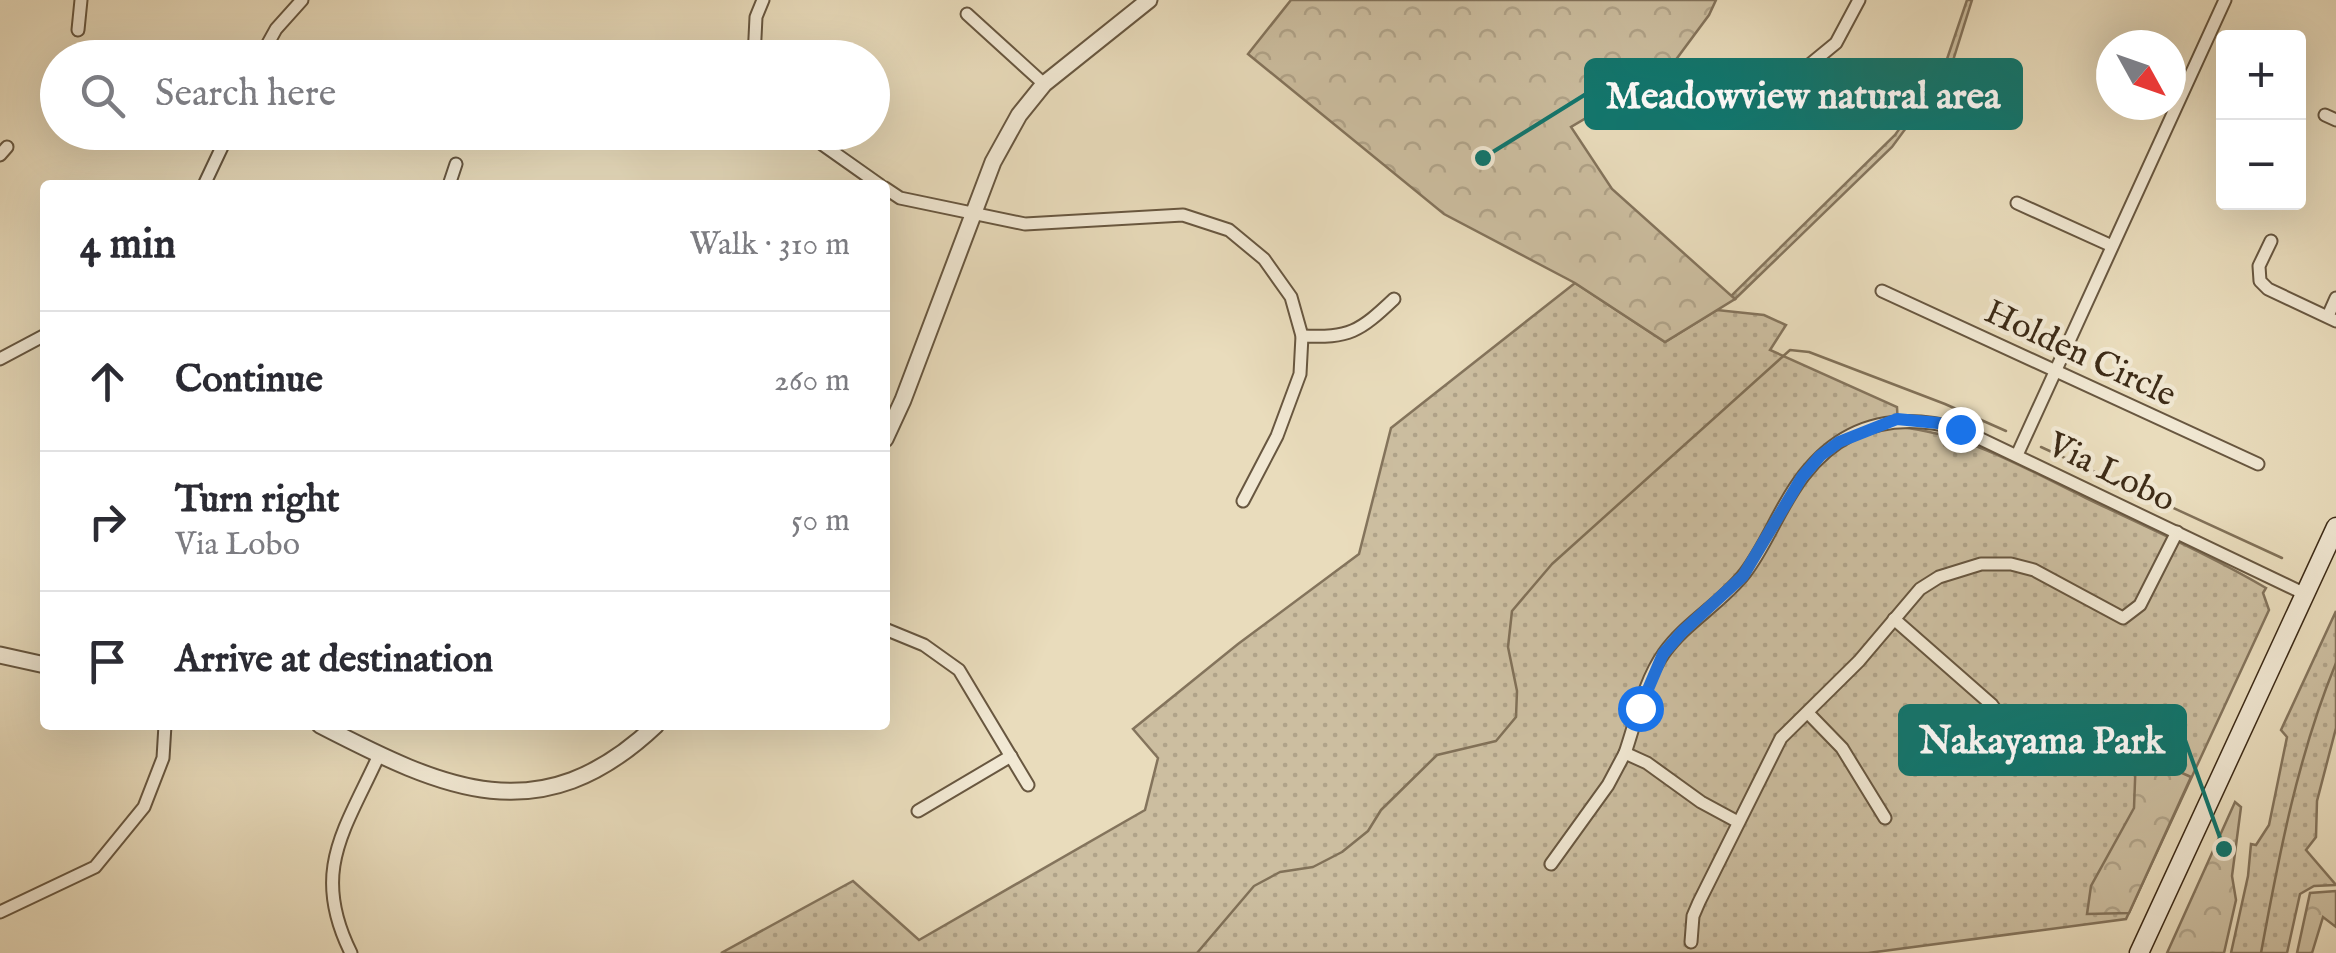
<!DOCTYPE html>
<html lang="en">
<head>
<meta charset="utf-8">
<style>
  body { margin:0; font-family:"IM FELL English",serif; background:#f7f7f7; color:#2b2b33 }
  .controls { position:absolute; right:30px; top:30px; display:grid; overflow:hidden; border-radius:10px; box-shadow:0 10px 40px #0002 }
  .controls button { width:90px; height:90px; display:grid; place-items:center; padding:0; border:0; border-bottom:2px solid #e1e1e2; background:#fff; color:#2b2b33; font:50px sans-serif }
  .compass { position:absolute; left:2096px; top:30px; width:90px; height:90px; border-radius:50%; background:#fff; box-shadow:0 10px 40px #0002; rotate:130deg }
  .stop { position:absolute; width:30px; height:30px; margin:-22px; border:8px solid #1a73e8; border-radius:50%; background:#fff }
  .stop.end { background:#1a73e8; border-color:#fff; box-shadow:0 2px 10px #0008 }
  .list { margin:0; padding:0; list-style:none }
  h2 { display:flex; justify-content:space-between; align-items:center; height:130px; margin:0; padding:0 40px; font-size:42px }
  h2 small { font-size:32px; font-weight:400; color:#7c7c81 }
  .list li { display:grid; grid-template-columns:65px 1fr auto; gap:30px; align-items:center; box-sizing:border-box; height:140px; padding:0 40px; border-top:2px solid #e1e1e2 }
  .list b { display:block; font-size:38px; white-space:nowrap }
  .list p { margin:0; font-size:32px; white-space:nowrap; color:#7c7c81 }
  .list em { font-size:32px; font-style:normal; color:#7c7c81 }
  .icon { flex:none; width:55px; height:55px; fill:none; stroke:currentColor; stroke-width:2; stroke-linecap:round; stroke-linejoin:round }
  .map { position:relative; flex:none; width:2336px; height:953px; overflow:hidden }
  .search { position:absolute; background:#fff; box-shadow:0 10px 40px #0002; left:40px; top:40px; width:850px; height:110px; display:flex; align-items:center; gap:25px; box-sizing:border-box; padding:0 35px; border-radius:55px; color:#7c7c81; font-size:38px }
  .panel { position:absolute; background:#fff; box-shadow:0 10px 40px #0002; left:40px; top:180px; width:850px; height:550px; border-radius:10px }
  .map>svg:first-child { display:block }
  .grass { fill:url(#grass-dots); stroke:#84745c; stroke-width:2.5 }
  .park { fill:url(#park-crowns); stroke:#84745c; stroke-width:2.5 }
  .lines { fill:none; stroke-linecap:round; stroke-linejoin:round }
  .stream { stroke:#817158; stroke-width:2.5 }
  .minor-casing { stroke:#685740; stroke-width:15 }
  .tertiary-casing { stroke:#685740; stroke-width:19 }
  .secondary-casing { stroke:#3d2b17; stroke-width:21 }
  .minor { stroke:#f1e8d3; stroke-width:11 }
  .tertiary { stroke:#f1e8d3; stroke-width:15 }
  .secondary { stroke:#f1e8d3; stroke-width:18 }
  .route { stroke:#1a73e8; stroke-width:12 }
  .labels { text-anchor:middle; stroke-width:9; stroke-linejoin:round; paint-order:stroke }
  .street-label { font-size:35px; fill:#3d2b17; stroke:#f1e8d3 }
  .leader { fill:none; stroke:#0f766e; stroke-width:4 }
  .callout-dot { fill:#0f766e; stroke:#f1e8d3; stroke-width:4 }
  .callout { fill:#0f766e; stroke:#0f766e; stroke-width:4 }
  .callout-label { font-size:38px; text-anchor:middle; font-weight:bold; fill:#fff }
</style>
</head>
<body>
<div class="map">
<svg width="2336" height="953" viewBox="0 0 2336 953">
  <defs>
    <pattern id="grass-dots" width="8" height="8" patternUnits="userSpaceOnUse" patternTransform="scale(2.5)"><rect width="8" height="8" fill="#ccbea0"/><path d="M2 2h.1M6 6h.1" fill="none" stroke="#b0a389" stroke-width="1.8" stroke-linecap="round"/></pattern>
    <pattern id="park-crowns" width="20" height="18" patternUnits="userSpaceOnUse" patternTransform="scale(2.5)"><rect width="20" height="18" fill="#ccbea0"/><path d="M2 6a3 3 0 1 1 6 0M12 15a3 3 0 1 1 6 0" fill="none" stroke="#b0a389"/></pattern>
  </defs>
  <rect width="100%" height="100%" fill="#e9dcbc"/>
  <filter id="stains"><feTurbulence type="fractalNoise" baseFrequency=".002" numOctaves="4"/><feColorMatrix values="0 0 0 0 .2 0 0 0 0 .09 0 0 0 0 .02 0 0 0 .5 -.17"/></filter>
  <radialGradient id="worn" r=".72"><stop offset=".6" stop-color="#630" stop-opacity="0"/><stop offset="1" stop-color="#630" stop-opacity=".3"/></radialGradient>
  <!-- grass -->
  <g class="grass">
    <path d="M1967,0H1972L1951,67L1892,147L1735,299L1731,296L1895,135L1945,65Z"/>
    <path d="M1575,283L1665,342L1717,310L1764,315L1786,325L1770,350L1897,407L1898,427C1966,433 2026,469 2086,498C2146,527 2208,554 2266,588L2263,593L2269,610L2126,919L1868,953H721L853,881L919,940L1145,810L1158,758L1133,729L1238,644L1359,554L1391,428Z"/>
    <path d="M2336,611V728L2317,801L2316,837L2306,850L2336,885L2314,886L2300,894L2287,953H2231L2248,876L2251,844L2256,845L2269,825L2287,737L2281,730Z"/>
  </g>
  <!-- park -->
  <g class="park">
    <path d="M1291,0H1716L1709,15L1669,69L1571,127L1612,189L1735,299L1665,342L1575,283L1444,214L1248,54Z"/>
    <path d="M2163,746L2176,756L2182,773L2191,777L2129,913L2087,914L2091,886L2134,808L2136,754L2149,747Z"/>
    <path d="M2235,802L2241,807L2232,876L2236,900L2224,953H2167Z"/>
    <path d="M2336,891V927L2323,917L2312,953H2297L2310,893Z"/>
  </g>
  <g class="lines">
    <!-- stream -->
    <g class="stream">
      <path d="M2041,447L2282,558"/>
      <path d="M1197,953L1254,886L1280,872L1313,867L1342,852L1368,831L1381,810L1437,755L1496,741L1516,717L1517,691L1508,647L1512,611L1552,564L1790,350L1809,352L1945,404L2006,431"/>
      <path d="M2261,953C2279,855 2298,755 2336,663"/>
    </g>
    <!-- minor casing -->
    <g class="minor-casing">
      <g id="minor">
        <path d="M967,14L1044,84"/>
        <path d="M78,30L81,0"/>
        <path d="M260,58L276,29L302,0"/>
        <path d="M754,58L756,17L763,0"/>
        <path d="M1758,107L1836,43L1859,0"/>
        <path d="M2325,115L2336,120"/>
        <path d="M805,132L880,185"/>
        <path d="M0,155L7,147"/>
        <path d="M204,185L229,132"/>
        <path d="M449,185L456,164"/>
        <path d="M885,188L900,198L1025,224L1183,215L1229,230L1264,259L1291,297L1302,336L1300,374L1277,436L1243,501"/>
        <path d="M2017,203L2112,246"/>
        <path d="M2271,241L2259,266L2260,281L2268,289L2336,321"/>
        <path d="M1882,291L2258,464"/>
        <path d="M2328,316L2336,298"/>
        <path d="M1302,336C1350,338 1359,332 1394,299"/>
        <path d="M0,359L45,335"/>
        <path d="M2017,455L2225,0"/>
        <path d="M1894,619L1992,705L2020,744"/>
        <path d="M885,629L924,645L959,670L1028,785"/>
        <path d="M1808,713L1842,748L1885,818"/>
        <path d="M1625,753C1636,721 1644,681 1664,653C1686,622 1721,604 1745,573C1768,543 1780,505 1804,475C1845,422 1899,412 1960,429L2305,594"/>
        <path d="M918,811L1011,756"/>
        <path d="M1551,864L1608,785L1625,753L1647,763L1701,802L1738,822"/>
        <path d="M0,912L95,867L144,807L163,758L165,725"/>
        <path d="M1691,942L1693,916L1699,902L1781,738L1859,661L1920,589L1939,577L1981,564H2011L2034,570L2123,618L2140,605L2177,532"/>
        <path d="M351,953C310,871 345,830 379,755"/>
      </g>
    </g>
    <!-- tertiary casing -->
    <g class="tertiary-casing">
      <g id="tertiary">
        <path d="M885,439L903,400L993,162L1019,115L1044,84L1149,0"/>
        <path d="M0,655L45,665"/>
        <path d="M320,725C444,789 540,835 656,725"/>
      </g>
    </g>
    <!-- secondary casing -->
    <g class="secondary-casing">
      <path id="secondary" d="M2139,953L2336,527"/>
    </g>
    <!-- minor -->
    <use href="#minor" class="minor"/>
    <!-- tertiary -->
    <use href="#tertiary" class="tertiary"/>
    <!-- secondary -->
    <use href="#secondary" class="secondary"/>
  </g>
  <g class="lines">
    <!-- route -->
    <path class="route" d="M1640,708L1663,654L1682,632L1743,576L1802,477L1820,456L1839,442L1897,419L1938,423L1960,429"/>
  </g>
  <g class="labels">
    <!-- street labels -->
    <g class="street-label">
      <text transform="translate(2081 352) rotate(25)" y="12">Holden Circle</text>
      <text transform="translate(2112 471) rotate(26)" y="12">Via Lobo</text>
    </g>
  </g>
  <!-- callouts -->
  <path class="leader" d="M1483 158L1586 94M2224 849L2185 740"/>
  <g class="callout-dot">
    <circle cx="1483" cy="158" r="10"/>
    <circle cx="2224" cy="849" r="10"/>
  </g>
  <g class="callout">
    <rect x="1586" y="60" width="435" height="68" rx="10"/>
    <rect x="1900" y="706" width="285" height="68" rx="10"/>
  </g>
  <g class="callout-label">
    <text x="1803" y="108">Meadowview natural area</text>
    <text x="2042" y="753">Nakayama Park</text>
  </g>
  <rect width="100%" height="100%" filter="url(#stains)"/>
  <rect width="100%" height="100%" fill="url(#worn)"/>
</svg>
<div class="controls">
<button>+</button>
<button>−</button>
</div>
<svg class="compass" viewBox="-18 -18 36 36"><path d="M0-13l5 13h-10z" fill="#e53935"/><path d="M0 13l5-13h-10z" fill="#7c7c81"/></svg>
<div class="stop" style="left:1640px;top:708px"></div>
<div class="stop end" style="left:1960px;top:429px"></div>
<div class="search"><svg class="icon" aria-label="search" viewBox="0 0 24 24"><circle cx="10" cy="10" r="6"/><path d="M15 15l6 6"/></svg>Search here</div>
<section class="panel">
<h2>4 min<small>Walk · 310 m</small></h2>
<ul class="list">
<li><svg class="icon" aria-label="ahead" viewBox="0 0 24 24"><path d="M12 20V5M6 11l6-6 6 6"/></svg><div><b>Continue</b></div><em>260 m</em></li>
<li><svg class="icon" aria-label="right" viewBox="0 0 24 24"><path d="M7 20v-9h11M14 6l5 5-5 5"/></svg><div><b>Turn right</b><p>Via Lobo</p></div><em>50 m</em></li>
<li><svg class="icon" aria-label="arrive" viewBox="0 0 24 24"><path d="M6 21V4h12l-3 4 3 4H6"/></svg><div><b>Arrive at destination</b></div></li>
</ul>
</section>
</div>
</body>
</html>
